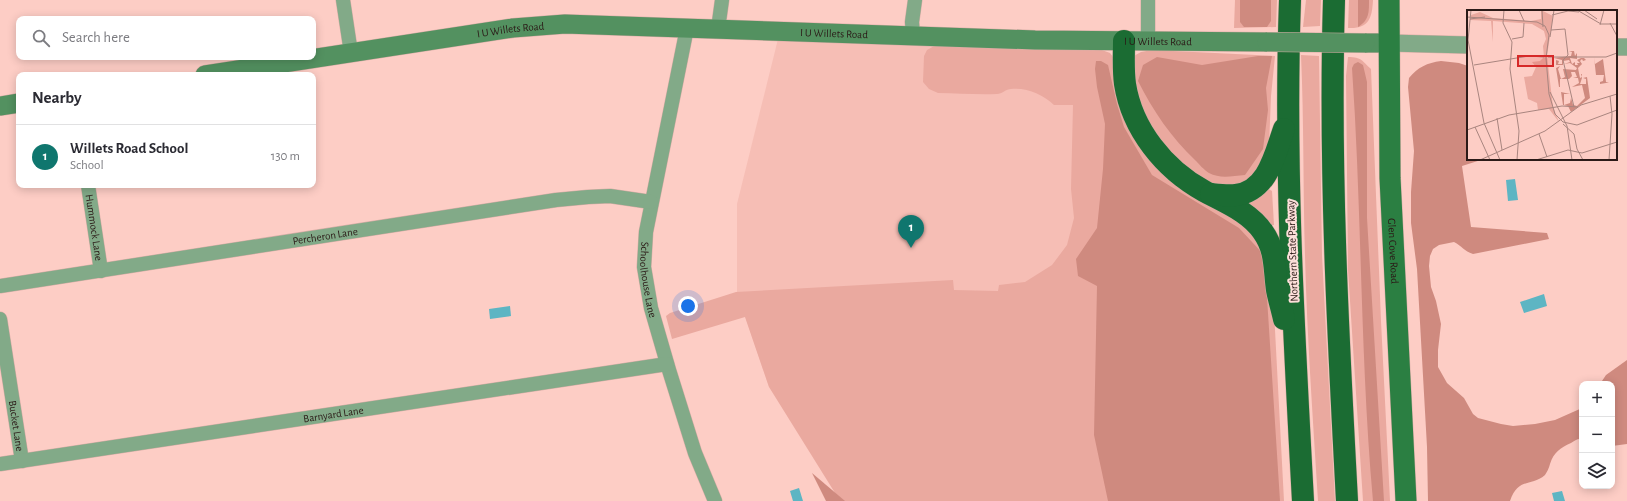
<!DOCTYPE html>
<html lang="en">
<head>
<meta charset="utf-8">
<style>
  body { margin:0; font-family:"Alegreya Sans",sans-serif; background:#f2f2f3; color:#2b2b33 }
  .controls { position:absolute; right:12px; bottom:12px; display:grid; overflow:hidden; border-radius:8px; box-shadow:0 2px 10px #0003 }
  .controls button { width:36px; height:36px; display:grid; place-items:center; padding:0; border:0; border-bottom:1px solid #e1e1e2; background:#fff; color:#2b2b33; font:20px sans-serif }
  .you { position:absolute; left:688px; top:306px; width:14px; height:14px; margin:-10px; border:3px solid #fff; border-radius:50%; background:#1a73e8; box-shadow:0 0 0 6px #1a73e833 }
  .badge { display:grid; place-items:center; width:26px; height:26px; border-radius:50%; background:#0f766e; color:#fff; font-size:13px; font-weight:700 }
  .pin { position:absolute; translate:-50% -33px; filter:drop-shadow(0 1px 2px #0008) }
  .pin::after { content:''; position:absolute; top:21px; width:14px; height:12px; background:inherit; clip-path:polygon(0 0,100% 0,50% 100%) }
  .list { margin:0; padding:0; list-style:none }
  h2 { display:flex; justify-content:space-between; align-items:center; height:52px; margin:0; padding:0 16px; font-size:17px }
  h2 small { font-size:13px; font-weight:400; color:#7c7c81 }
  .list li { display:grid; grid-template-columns:26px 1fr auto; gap:12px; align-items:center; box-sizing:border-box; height:64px; padding:0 16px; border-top:1px solid #e1e1e2 }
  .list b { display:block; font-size:15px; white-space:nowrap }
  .list p { margin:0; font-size:13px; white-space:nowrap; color:#7c7c81 }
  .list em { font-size:13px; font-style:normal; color:#7c7c81 }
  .icon { flex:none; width:22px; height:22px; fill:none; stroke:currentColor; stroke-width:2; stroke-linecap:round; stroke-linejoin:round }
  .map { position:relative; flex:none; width:1627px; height:501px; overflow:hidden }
  .search { position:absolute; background:#fff; box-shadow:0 2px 10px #0003; left:16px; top:16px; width:300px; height:44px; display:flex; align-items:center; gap:10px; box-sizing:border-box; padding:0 14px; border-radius:8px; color:#7c7c81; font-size:15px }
  .panel { position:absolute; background:#fff; box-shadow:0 2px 10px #0003; left:16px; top:72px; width:300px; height:116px; border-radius:8px }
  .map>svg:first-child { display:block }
  .built { fill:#f6beb5 }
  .green { fill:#eaa99f }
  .forest { fill:#cf8a7f }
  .water { fill:#5db5c3 }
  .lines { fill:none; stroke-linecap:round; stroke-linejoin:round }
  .minor-casing { stroke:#d7ada6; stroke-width:15 }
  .tertiary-casing { stroke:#d7ada6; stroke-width:18 }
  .secondary-casing { stroke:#d7ada6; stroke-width:20 }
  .primary-casing { stroke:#d7ada6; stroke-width:22 }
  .motorway-casing { stroke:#d7ada6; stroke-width:23 }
  .minor { stroke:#82aa88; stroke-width:14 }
  .tertiary { stroke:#82aa88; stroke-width:17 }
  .secondary { stroke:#539160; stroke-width:19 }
  .primary { stroke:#2b7f42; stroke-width:21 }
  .motorway { stroke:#1b6c33; stroke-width:22 }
  .secondary-bridge-casing { stroke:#d7ada6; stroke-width:20; stroke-linecap:butt }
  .secondary-bridge { stroke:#539160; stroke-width:19 }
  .labels { text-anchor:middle; stroke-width:4; stroke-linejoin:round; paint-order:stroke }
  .street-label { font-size:11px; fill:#2b1a17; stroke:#fddfda }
  .inset-road { fill:none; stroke:#a9857f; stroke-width:1 }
  .view { fill:#d62828; fill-opacity:0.15; stroke:#d62828; stroke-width:2 }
  .inset-edge { fill:none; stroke:#2b1a17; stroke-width:2 }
</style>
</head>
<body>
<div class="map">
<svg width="1627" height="501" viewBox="0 0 1627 501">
  <rect width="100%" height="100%" fill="#fdcdc5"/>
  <!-- built -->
  <path class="built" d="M780,31L1081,41L1089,450L769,387L737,292V204Z"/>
  <!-- green -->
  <g class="green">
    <path d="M1235,0H1277L1276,27L1234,28Z"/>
    <path d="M1306,0H1321L1320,26L1303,27Z"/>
    <path d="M1349,0H1373C1372,18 1369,29 1348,28Z"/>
    <path d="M936,45L1099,49L1110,53L1117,62L1126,117L1215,205L1265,241L1274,311L1284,501H840L769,387L745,317L672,339L666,316L670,313L736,292L953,280L954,290L998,291L999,285L1025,282L1052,265L1067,245L1074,218L1071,189L1073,105H1054C1044,95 1026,87 1011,89C1006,89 1002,94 997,94C977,95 957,93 938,93L929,89L923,82L924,56L927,50Z"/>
    <path d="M1152,50L1275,56L1271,96L1269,147L1265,163L1247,182L1219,188L1176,164L1143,118L1129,69L1132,57L1141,52Z"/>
    <path d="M1301,55L1319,56L1322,255L1335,501H1318C1313,419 1307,337 1305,256C1303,189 1304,122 1301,55Z"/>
    <path d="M1348,57C1362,57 1362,61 1371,69L1381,321L1390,501H1363L1348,270L1346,76Z"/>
    <path d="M1265,187L1272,191L1274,225L1267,226L1249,206L1251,196Z"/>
  </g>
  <!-- forest -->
  <g class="forest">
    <path d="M1240,0H1271V21L1267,27H1244L1240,22Z"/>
    <path d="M1358,0H1369C1369,13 1369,20 1358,27Z"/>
    <path d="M1258,56H1272L1266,88L1268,110L1263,149L1245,175C1232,176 1220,179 1209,173C1204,170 1199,164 1195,160C1171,137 1153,111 1138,81L1143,65L1157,57L1202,65Z"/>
    <path d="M1096,61H1101L1108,65L1117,104L1124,127L1152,175L1239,228L1266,257V282L1280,501H1108L1094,435L1097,286L1078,276L1076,259L1097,228L1103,169L1105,124L1097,87L1095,69Z"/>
    <path d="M1441,61L1459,63L1468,66V159H1484L1462,166L1471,227L1547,233L1549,239L1473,254C1464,251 1462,246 1454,242L1439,245L1433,249L1430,256L1429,266L1431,287L1436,301L1441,324L1438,350V367L1447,383L1464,398L1473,414L1478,418L1501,424L1513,426L1535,424L1555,420L1582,408V439C1577,438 1575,441 1571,443C1560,448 1554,452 1550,464C1549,468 1547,472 1545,475C1531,487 1518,477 1510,501H1428L1427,447L1417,269L1411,223V192L1414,151L1408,87L1409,78C1418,67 1427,63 1441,61Z"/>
    <path d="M1358,62L1363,65L1367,82V218L1384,501H1373C1360,357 1362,212 1352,68L1354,64Z"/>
    <path d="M1627,360V444L1612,446V384H1600L1606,375Z"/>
    <path d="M812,473L845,501H826Z"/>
  </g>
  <!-- water -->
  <g class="water">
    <path d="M1515,179L1518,200L1508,201L1506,180Z"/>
    <path d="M1544,294L1547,306L1524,313L1520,302Z"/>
    <path d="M510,306L511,316L490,319L489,309Z"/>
    <path d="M799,488L803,501H793L790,491Z"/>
    <path d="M1562,491L1565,501H1554L1552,493Z"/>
  </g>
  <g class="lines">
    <!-- minor casing -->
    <g class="minor-casing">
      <g id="minor">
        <path d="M343,0L351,53"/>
        <path d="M1148,0V42"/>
        <path id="s1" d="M687,28L646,232L644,267L651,308L669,370L695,453L715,501"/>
        <path d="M718,29L722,0"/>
        <path d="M913,36L912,22L915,0"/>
        <path id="s2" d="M88,185L101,271"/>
        <path id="s3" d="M0,286L556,200L588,197L610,196L651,202"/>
        <path id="s4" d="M0,319L22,461"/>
        <path id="s5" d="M0,464L667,364"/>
      </g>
    </g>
    <!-- tertiary casing -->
    <g class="tertiary-casing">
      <g id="tertiary">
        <path d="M1389,43L1468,45"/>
        <path d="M1616,47H1627"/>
      </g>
    </g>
    <!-- secondary casing -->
    <g class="secondary-casing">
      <g id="secondary">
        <path d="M1365,43H1389"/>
        <path id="s6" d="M205,75L513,28L565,24L1035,40L1267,42"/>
        <path d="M0,106L19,103"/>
      </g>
    </g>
    <!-- primary casing -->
    <g class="primary-casing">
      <g id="primary">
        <path id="s7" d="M1389,0L1390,178L1406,501"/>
      </g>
    </g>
    <!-- motorway casing -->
    <g class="motorway-casing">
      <g id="motorway">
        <path d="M1290,0C1284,167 1294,334 1303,501"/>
        <path d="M1334,0C1329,167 1338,334 1347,501"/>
        <path d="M1124,41C1124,55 1123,70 1125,84C1132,129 1164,169 1204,191C1224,202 1250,212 1263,232C1276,250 1274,269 1277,290C1279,300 1282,310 1284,319"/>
        <path d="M1211,194C1220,195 1228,196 1236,195C1268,191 1275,154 1284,129"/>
      </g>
    </g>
    <!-- minor -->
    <use href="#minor" class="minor"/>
    <!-- tertiary -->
    <use href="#tertiary" class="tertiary"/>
    <!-- secondary -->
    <use href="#secondary" class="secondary"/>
    <!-- primary -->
    <use href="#primary" class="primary"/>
    <!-- motorway -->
    <use href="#motorway" class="motorway"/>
    <!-- secondary-bridge casing -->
    <g class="secondary-bridge-casing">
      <path id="secondary-bridge" d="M1267,42L1365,43"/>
    </g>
    <!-- secondary-bridge -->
    <use href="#secondary-bridge" class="secondary-bridge"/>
  </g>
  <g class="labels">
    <!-- street labels -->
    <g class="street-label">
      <text dy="4" stroke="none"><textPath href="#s6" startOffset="309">I U Willets Road</textPath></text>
      <text dy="4" stroke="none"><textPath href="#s6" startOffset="633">I U Willets Road</textPath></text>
      <text dy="4" stroke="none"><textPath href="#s6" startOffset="957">I U Willets Road</textPath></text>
      <text dy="4" stroke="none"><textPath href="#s2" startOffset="43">Hummock Lane</textPath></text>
      <text dy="4" stroke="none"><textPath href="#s3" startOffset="329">Percheron Lane</textPath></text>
      <text transform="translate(1292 251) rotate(-92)" y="4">Northern State Parkway</text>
      <text dy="4" stroke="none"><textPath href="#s7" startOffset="251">Glen Cove Road</textPath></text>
      <text dy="4" stroke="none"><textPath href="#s1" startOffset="256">Schoolhouse Lane</textPath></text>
      <text dy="4" stroke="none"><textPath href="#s5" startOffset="337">Barnyard Lane</textPath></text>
      <text dy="4" stroke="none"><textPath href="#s4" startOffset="108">Bucket Lane</textPath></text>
    </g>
  </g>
  <!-- overview -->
  <g transform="translate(1467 10)">
    <rect width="150" height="150" fill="#fdcdc5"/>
    <path d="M74,0L86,6L80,46L86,97L92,112L82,99L71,100L70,93L61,89L57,67L65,66L69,57L65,52L73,51L77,47L76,36L79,29L77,21L65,14L26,11V32L24,11L3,10L4,5L13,2L26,8L64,11L74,9Z" fill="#eaa99f"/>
    <path d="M102,41H107L108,46L110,43V49L103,48L105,54L108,52V55H111L110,53H113L110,50L114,48H117L119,50L116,51L115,49L113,51L115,54L111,58L113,68L115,67L114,64H115V68L113,74H119V69L116,68L120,67L123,88L104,102L101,96L96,95L94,82L103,84H97V95L103,93L104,88L106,95L110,96L118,88L115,75L105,77L112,73L111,68H106L110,67L108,62H104L105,66L102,69H93V77H92L89,58L93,56L91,59L94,69L98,67L96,59L109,60L110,58L103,53L97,54L103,52L102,50L96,51V55H89V50L92,51L91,54H95V50L87,48L104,46L105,42ZM127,47L128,54L136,49L139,72L142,73H139L140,79L139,73L133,74V68V72L136,71L137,65H129Z" fill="#cf8a7f"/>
    <path class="inset-road" d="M4,0L1,30L17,113L33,150M37,0L36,13L45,32L43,59L52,121L50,150M52,0L57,11M75,0L76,17M84,0H98M110,0L134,14H150M117,0L130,9M85,5L101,1L112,2M0,7L70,12L78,16L82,25L79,48L82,84L88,104L96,112L110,115L150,100M3,9L18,7M143,13L150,26M133,15L137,0M84,20L98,19L101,45L96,50L107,97M83,27L87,0M45,29L56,27L57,13M81,47H139L150,43M7,55L62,46L77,47M83,82L100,116L105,150M30,108L35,140M96,114L107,124L110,139L116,150M8,117L23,150M0,120L42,105L95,96L111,97M72,124L80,147M13,150L78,121L114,95L150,84M69,150L101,140L115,143L150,132M142,150L145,104L143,86"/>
    <path class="view" d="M51,46H86V56H51Z"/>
    <rect width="150" height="150" class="inset-edge"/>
  </g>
</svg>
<div class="controls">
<button>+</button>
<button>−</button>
<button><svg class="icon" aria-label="layers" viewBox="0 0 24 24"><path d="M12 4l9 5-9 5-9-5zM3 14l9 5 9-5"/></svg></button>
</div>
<div class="you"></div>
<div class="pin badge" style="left:911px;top:248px">1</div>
<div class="search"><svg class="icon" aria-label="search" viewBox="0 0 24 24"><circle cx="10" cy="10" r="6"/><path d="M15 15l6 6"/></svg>Search here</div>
<section class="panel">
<h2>Nearby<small></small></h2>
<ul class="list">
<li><span class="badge">1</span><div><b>Willets Road School</b><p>School</p></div><em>130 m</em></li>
</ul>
</section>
</div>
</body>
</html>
